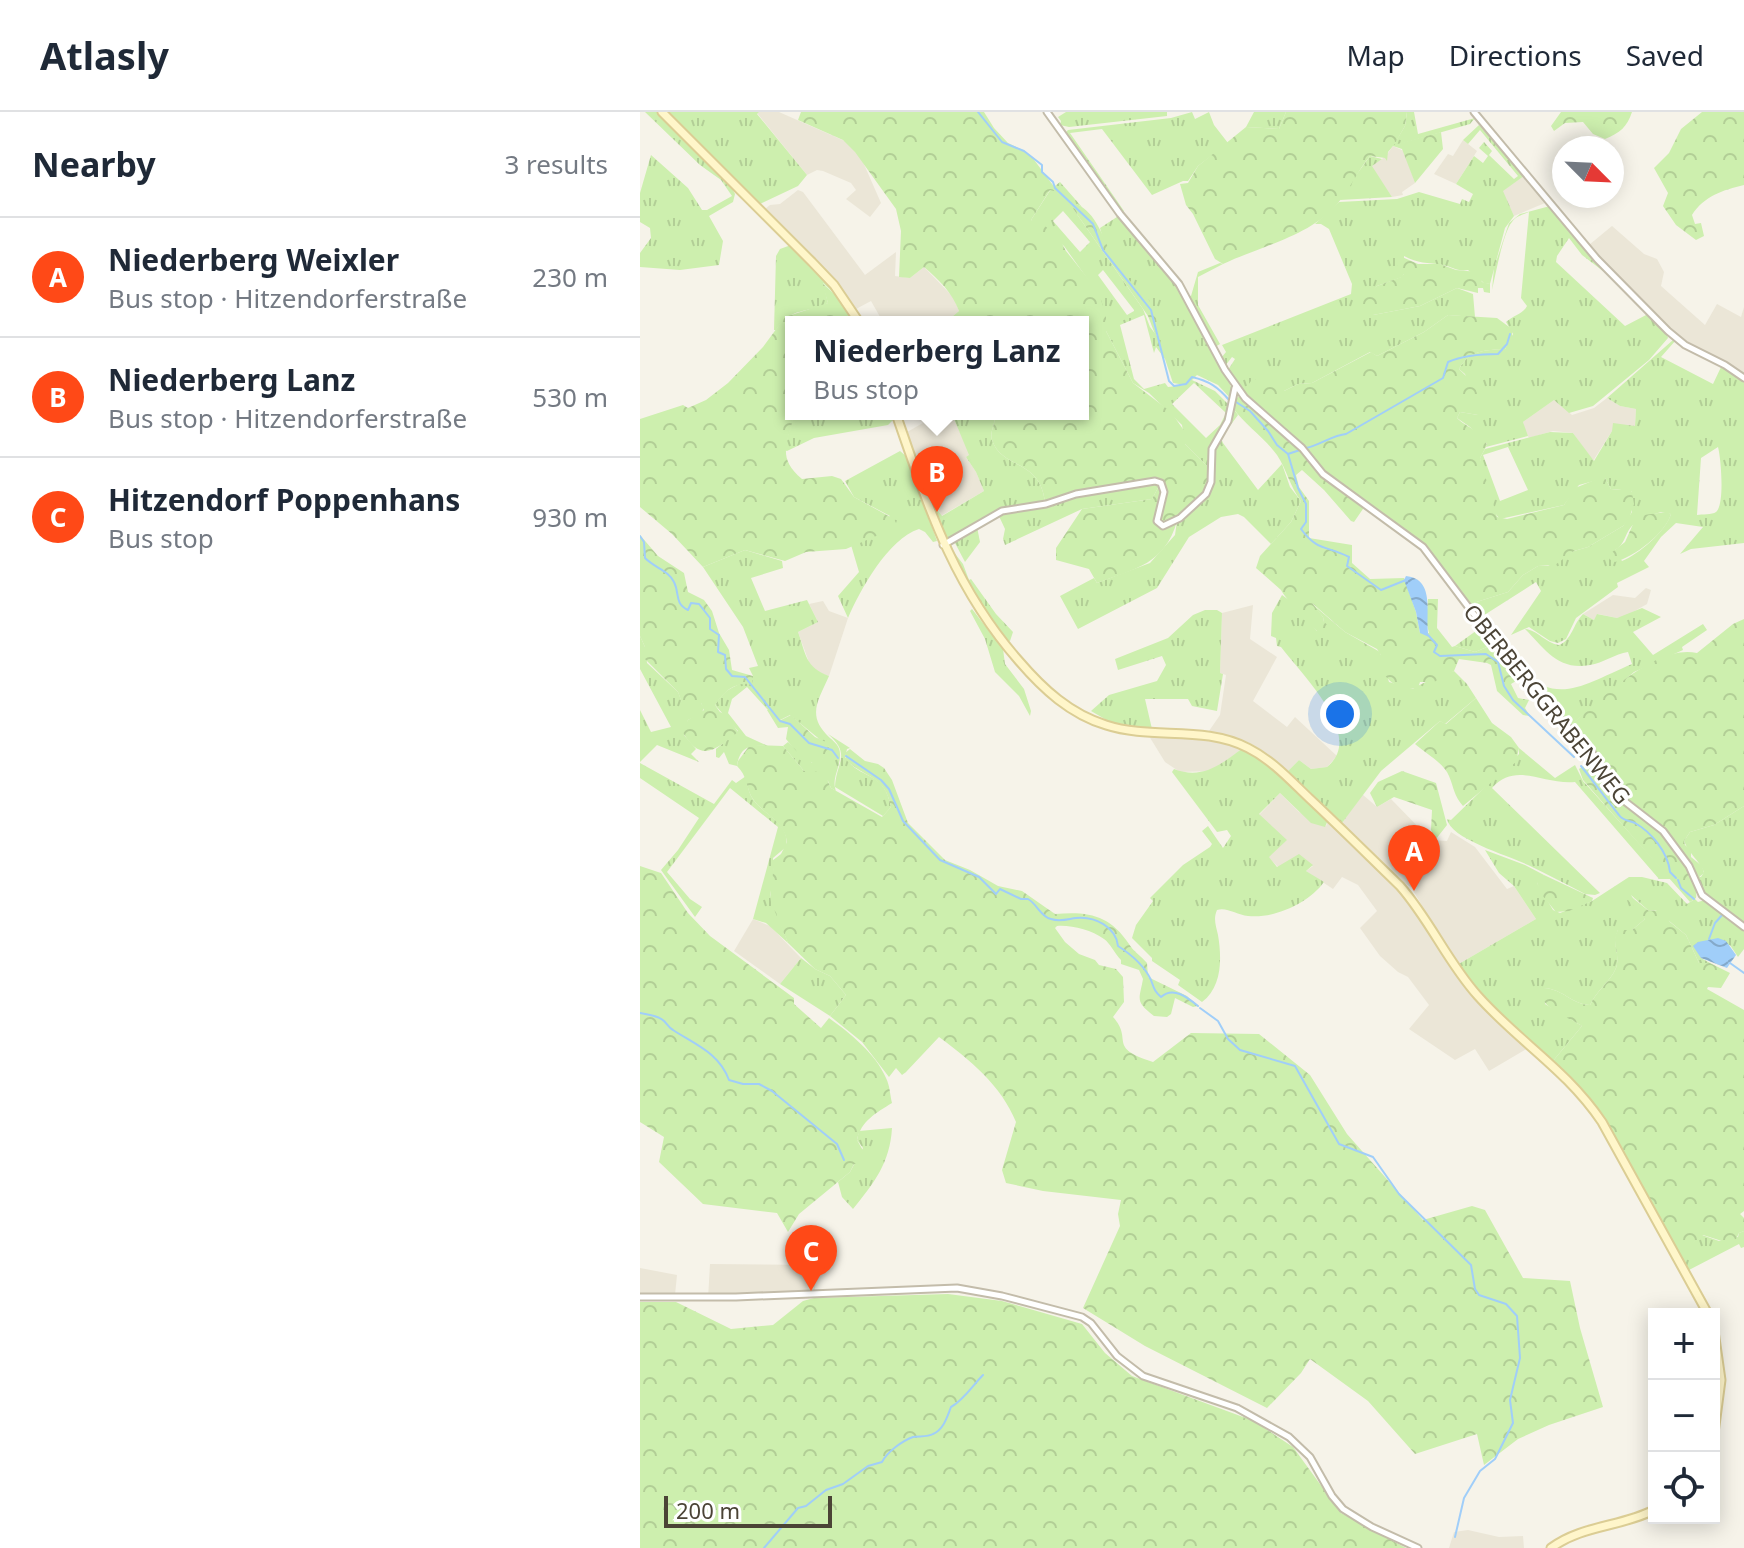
<!DOCTYPE html>
<html lang="en">
<head>
<meta charset="utf-8">
<style>
  body { margin:0; font-family:"Noto Sans",sans-serif; background:#f6f6f7; color:#1f2937 }
  .controls { position:absolute; right:24px; bottom:24px; display:grid; overflow:hidden; border-radius:0px; box-shadow:0 4px 20px #0003 }
  .controls button { width:72px; height:72px; display:grid; place-items:center; padding:0; border:0; border-bottom:2px solid #e0e1e3; background:#fff; color:#1f2937; font:40px sans-serif }
  .compass { position:absolute; left:912px; top:24px; width:72px; height:72px; border-radius:50%; background:#fff; box-shadow:0 4px 20px #0003; rotate:114deg }
  .scale { position:absolute; left:24px; bottom:20px; width:168px; box-sizing:border-box; padding-left:8px; border:4px solid #4b4436; border-top:0; font-size:22px; line-height:28px; white-space:nowrap; color:#4b4436; -webkit-text-stroke:6px #fff; paint-order:stroke }
  .you { position:absolute; left:700px; top:602px; width:28px; height:28px; margin:-20px; border:6px solid #fff; border-radius:50%; background:#1a73e8; box-shadow:0 0 0 12px #1a73e833 }
  .badge { display:grid; place-items:center; width:52px; height:52px; border-radius:50%; background:#ff4917; color:#fff; font-size:26px; font-weight:700 }
  .pin { position:absolute; translate:-50% -66px; filter:drop-shadow(0 2px 4px #0008) }
  .pin::after { content:''; position:absolute; top:42px; width:28px; height:24px; background:inherit; clip-path:polygon(0 0,100% 0,50% 100%) }
  .popup { position:absolute; left:145px; top:204px; width:304px; height:104px; box-sizing:border-box; display:grid; place-content:center; border-radius:0px; background:#fff; filter:drop-shadow(0 2px 6px #0005); font-size:26px; white-space:nowrap; color:#747a83 }
  .popup b { font-size:30px; color:#1f2937 }
  .popup::after { content:''; position:absolute; left:50%; top:100%; margin-left:-16px; border:16px solid transparent; border-top-color:#fff }
  .list { margin:0; padding:0; list-style:none }
  h2 { display:flex; justify-content:space-between; align-items:center; height:104px; margin:0; padding:0 32px; font-size:34px }
  h2 small { font-size:26px; font-weight:400; color:#747a83 }
  .list li { display:grid; grid-template-columns:52px 1fr auto; gap:24px; align-items:center; box-sizing:border-box; height:120px; padding:0 32px; border-top:2px solid #e0e1e3 }
  .list b { display:block; font-size:30px; white-space:nowrap }
  .list p { margin:0; font-size:26px; white-space:nowrap; color:#747a83 }
  .list em { font-size:26px; font-style:normal; color:#747a83 }
  .icon { flex:none; width:44px; height:44px; fill:none; stroke:currentColor; stroke-width:2; stroke-linecap:round; stroke-linejoin:round }
  .map { position:relative; flex:none; width:1104px; height:1436px; overflow:hidden }
  header { display:flex; align-items:center; gap:48px; box-sizing:border-box; height:112px; padding:0 40px; background:#fff; border-bottom:2px solid #e0e1e3 }
  header strong { font-size:38px }
  nav { display:flex; gap:44px; margin-inline-start:auto; font-size:28px }
  main { display:flex }
  aside { flex:1; background:#fff }
  .map>svg:first-child { display:block }
  .residential { fill:#ebe6d7 }
  .grass { fill:url(#grass-tufts); fill-rule:evenodd }
  .forest { fill:url(#forest-crowns) }
  .water { fill:url(#water-waves) }
  .lines { fill:none; stroke-linecap:round; stroke-linejoin:round }
  .stream { stroke:#a0cef9; stroke-width:2 }
  .street-casing { stroke:#c3bcaa; stroke-width:9 }
  .secondary-casing { stroke:#dbcd94; stroke-width:11 }
  .street { stroke:#fff; stroke-width:5 }
  .secondary { stroke:#fff6ca; stroke-width:7 }
  .labels { text-anchor:middle; stroke-width:6; stroke-linejoin:round; paint-order:stroke }
  .street-label { font-size:22px; fill:#4b4436; stroke:#fff }
</style>
</head>
<body>
<header>
<strong>Atlasly</strong>
<nav><a>Map</a><a>Directions</a><a>Saved</a></nav>
</header>
<main>
<aside>
<h2>Nearby<small>3 results</small></h2>
<ul class="list">
<li><span class="badge">A</span><div><b>Niederberg Weixler</b><p>Bus stop · Hitzendorferstraße</p></div><em>230 m</em></li>
<li><span class="badge">B</span><div><b>Niederberg Lanz</b><p>Bus stop · Hitzendorferstraße</p></div><em>530 m</em></li>
<li><span class="badge">C</span><div><b>Hitzendorf Poppenhans</b><p>Bus stop</p></div><em>930 m</em></li>
</ul>
</aside>
<div class="map">
<svg width="1104" height="1436" viewBox="0 0 1104 1436">
  <defs>
    <pattern id="grass-tufts" width="24" height="20" patternUnits="userSpaceOnUse" patternTransform="scale(2)"><rect width="24" height="20" fill="#cdefae"/><path d="M3 7l-1-3M5 7V3M7 7l1-3M15 17l-1-3M17 17v-4M19 17l1-3" fill="none" stroke="#b2ce96"/></pattern>
    <pattern id="forest-crowns" width="20" height="18" patternUnits="userSpaceOnUse" patternTransform="scale(2)"><rect width="20" height="18" fill="#cdefae"/><path d="M2 6a3 3 0 1 1 6 0M12 15a3 3 0 1 1 6 0" fill="none" stroke="#b2ce96"/></pattern>
    <pattern id="water-waves" width="16" height="10" patternUnits="userSpaceOnUse" patternTransform="scale(2)"><rect width="16" height="10" fill="#a0cef9"/><path d="M0 5q4-4 8 0t8 0" fill="none" stroke="#84a9ca"/></pattern>
  </defs>
  <rect width="100%" height="100%" fill="#f6f3e9"/>
  <!-- residential -->
  <g class="residential">
    <path d="M119,0H139L216,34L241,91L230,105L206,87L216,78L211,71L183,59L177,58L167,63L117,1Z"/>
    <path d="M823,28L837,39L816,72L794,62L808,42L813,44Z"/>
    <path d="M753,34L764,39L775,71L762,80L763,83L752,85L731,54L745,45Z"/>
    <path d="M884,64L905,91L874,104L862,79Z"/>
    <path d="M158,78L163,80L225,163L256,140L255,164L270,166L284,155L314,186L319,199L306,210H243L231,189L216,197L190,163L125,97L130,93L140,92Z"/>
    <path d="M972,114L1004,142L1017,147L1024,160L1021,174L1065,213L1077,192L1101,205L1104,195V263L1035,222L965,152L949,133Z"/>
    <path d="M967,286L980,294L996,297L995,315L972,319L953,349L933,321L913,319L889,326L885,319L883,310L915,287L932,303L954,296Z"/>
    <path d="M276,302H295L298,306L312,302L330,343L326,345L336,360L344,379L301,404L293,388H290L284,372L292,368L288,361L281,364L267,320L283,311Z"/>
    <path d="M1006,476L1011,478L1007,492L986,504L977,506L958,502L954,508L943,502L973,483L995,486Z"/>
    <path d="M183,489L189,499L208,506L189,564L177,560L170,553L158,520L178,510L169,492Z"/>
    <path d="M613,493L610,527L637,545L613,589L647,615L655,605L697,644L687,655L671,657L659,648L648,659L628,642L608,630L569,619L580,603L586,563L580,561L582,501Z"/>
    <path d="M509,624L566,625L603,636L573,659L540,660L525,650Z"/>
    <path d="M640,681L659,700L686,714L688,709L766,784L815,859L890,935L849,959L835,937L815,948L769,917L789,893L768,865L758,860L740,844L720,816L737,799L718,773L702,765L693,777L666,759L673,754L638,755L628,745L619,703Z"/>
    <path d="M722,682L737,695L751,687L791,728L807,729L811,720L835,735L867,777L874,774L896,807L817,853L771,775L764,771L702,711Z"/>
    <path d="M113,807L130,814L161,846L140,872L94,839Z"/>
    <path d="M70,1152L176,1153L175,1178L68,1187Z"/>
    <path d="M0,1156L37,1163L35,1183L0,1182Z"/>
    <path d="M828,1418L859,1425L883,1424L884,1436H809L814,1420Z"/>
  </g>
  <!-- grass -->
  <g class="grass">
    <path d="M5,0H18L89,70L95,82L93,90L69,104L83,129L79,153L40,158L0,155V141L11,126L10,116L0,110V81L11,43L48,76L62,98H67L92,84L81,68L60,53Z"/>
    <path d="M28,0H119L117,2L167,63L158,74L120,92Z"/>
    <path d="M426,0H527V4L429,15L420,13L421,9L418,5Z"/>
    <path d="M552,0L555,7L569,0L574,13L588,31L558,54L548,69H543L512,83L462,17L430,21L484,99L482,100L425,21L428,18L531,6Z"/>
    <path d="M614,0H646L639,17L606,15Z"/>
    <path d="M767,0H774L778,22L835,6L830,12L753,34L765,14Z"/>
    <path d="M839,13L884,64L863,79L874,104L865,116L850,172L844,171L828,158C817,160 813,155 803,153C787,150 778,152 764,144V162L762,165L737,174L712,203H733L780,194L817,176L833,182L835,205L808,203L784,220L737,244L730,240L672,271L658,272L644,279L603,280L588,258L595,247L592,245L585,254L581,246L586,240L582,233L711,182L712,172L689,117L681,112H675L699,90L757,87L779,80L820,92L822,87L829,90L833,82L816,72L834,44L843,51L848,44L839,36L844,30L852,39L849,43L874,67L878,64L840,18L828,32L823,28Z"/>
    <path d="M730,44L742,47L732,54L752,85L700,88L706,77Z"/>
    <path d="M420,70L442,95L437,92L434,98L503,197L510,215L517,224C518,190 502,186 482,161C472,148 464,132 460,116L480,103L538,173L587,264L591,275V287L578,273L557,263L552,268L575,279L589,293L585,312L571,335L570,357L545,332L542,313L509,281L493,271L466,219L449,169L424,134L391,108L411,77ZM423,99L450,130L440,140L413,109ZM463,158L494,198V199L487,203L458,163ZM504,203L514,241L516,235L525,247L533,271L545,273L528,275L525,271L504,277L494,267L480,213ZM554,271L586,301L580,313L566,326L532,292Z"/>
    <path d="M910,94L976,169L942,143L929,126L917,144L916,150L985,214L1008,202L1026,219L1028,226L1009,248L964,285L953,294L929,301L914,288L883,310L888,324L846,335L847,332L830,315L817,306L820,300L838,303L825,262L819,257C829,238 845,238 865,237L873,222L866,210C872,204 883,202 887,194L881,186L889,100C882,103 876,104 872,110C863,120 855,166 852,178L854,156L869,111L880,102Z"/>
    <path d="M151,133L192,174L211,200L206,198L200,187L183,171L188,191C167,202 152,194 136,218H134L136,144L140,137Z"/>
    <path d="M580,151L583,152L558,165V193L580,232L575,235L548,183L551,184L558,160Z"/>
    <path d="M1033,228H1036L1021,245L1073,272L1082,253L1104,268V431L1051,437L1040,442L1063,415L1036,411L1021,425L1004,449L1009,455L977,471L978,475L936,506L926,527L918,531L910,529L889,515L871,523L901,479L896,470L838,507L827,493L868,480L883,463L898,454H908L934,439L948,435L983,414L992,400V379L971,377L965,366L939,373L924,393L860,407C847,395 843,364 840,346L845,337L910,320L933,321L954,349L972,319L973,311L995,314L996,297L980,294L967,286ZM868,335L888,378L860,389L843,343ZM1078,335C1081,346 1085,393 1076,400C1072,403 1062,402 1057,403L1061,346ZM1021,400L1031,402C1026,419 999,442 982,449L975,438C985,432 984,424 991,415C998,406 1011,403 1021,400Z"/>
    <path d="M593,296L598,303L581,326L583,331L618,378L642,352L650,375L661,389L651,410L631,432L604,405L598,402L581,405L549,425L517,476L438,517L420,484L454,466L457,471L510,451L535,423L537,409L567,383L573,337Z"/>
    <path d="M154,302H253L254,307L248,313L174,326L147,339L144,338Z"/>
    <path d="M312,302H354C357,311 349,319 352,328C362,358 400,346 405,390L362,397L307,428L292,391L302,404L344,379L336,360L326,345L329,343Z"/>
    <path d="M260,339L267,345L297,429L293,430L285,420L279,417C248,427 220,478 208,506L198,484L219,460L211,433L250,404L214,385L205,369Z"/>
    <path d="M515,371L520,372L512,387L442,397L365,433L363,427L365,417L358,402L436,383Z"/>
    <path d="M337,415L340,430L325,450L315,431Z"/>
    <path d="M309,434L323,452L329,468L331,467L356,502L373,520L370,529L366,528L329,474Z"/>
    <path d="M105,438L142,449L143,456L111,466L125,499L167,488L178,510L158,520C166,542 165,555 189,564C178,589 166,604 190,626C196,631 200,635 200,642C201,655 191,666 196,679L191,676L188,669L164,659L143,634L148,630L172,651L180,650L189,635L150,603L138,609L107,575L92,587L88,601L106,624L128,634C110,633 100,634 97,654L89,652L84,640L79,646L76,645V637L98,619L75,593C88,572 96,577 113,564L109,556L118,554L103,515L63,455Z"/>
    <path d="M642,483L656,493L677,519L684,510L683,505L671,491L705,520L740,540L749,570L773,577C782,571 803,562 814,559L827,572L836,586L805,612L800,609L741,659L702,711L648,659L659,648L671,657L687,655C726,624 662,563 641,535L637,534L636,526L631,524L632,501Z"/>
    <path d="M1002,496L1021,505L993,520L1013,543L1063,512L1067,518L1042,535L1043,538L994,560L932,612L927,611L886,569L870,547C914,598 940,574 992,552L988,540C975,542 963,551 950,553C918,559 905,537 885,517C898,518 905,531 919,533C932,528 933,512 943,502L954,508L957,502L977,506Z"/>
    <path d="M332,497L363,537L365,552L384,577L391,599L390,604L379,584L355,560L345,527L330,499Z"/>
    <path d="M565,498H577L582,501L580,561L583,562L577,599L552,594L548,587H505L512,617L470,610L451,599L469,583L517,569L526,553L522,544L478,558L475,547L528,526L553,503Z"/>
    <path d="M840,516L871,555L847,535L835,540L815,534Z"/>
    <path d="M0,524L5,535L7,551L38,580L42,590L61,591L64,596L61,602L48,608L44,623L56,637L51,642L59,650L17,633L0,650V598L11,620L31,615L0,557Z"/>
    <path d="M188,622L210,636L207,637L205,645C220,669 244,657 251,695L243,704L195,675C196,650 212,643 188,622Z"/>
    <path d="M603,636L630,653L688,708L685,715L671,711L640,681L619,702L647,728L629,745L637,755L659,742L673,753L666,759L684,770C669,791 634,807 608,804C597,803 587,795 577,798C573,807 576,814 578,823C582,847 582,875 562,890L538,873L540,868L512,849V846L492,826L496,813L513,789L510,786L543,753L570,735L572,732L562,719L568,714L583,736L591,724L587,718L577,720L532,660L534,657C563,668 581,652 603,636Z"/>
    <path d="M879,636L915,666L935,653L943,669L1031,767H1019L935,670C903,673 876,649 852,676L960,781L955,783L945,782C926,772 907,762 888,753C870,744 810,727 807,707L811,708L879,642Z"/>
    <path d="M0,651L74,692L92,668L96,671L106,664C107,670 108,678 111,684C122,704 151,709 146,735L133,746L134,765L130,783L148,831L126,811L113,807L138,715L90,676L27,760L50,787L62,795L55,805L21,758L38,738L59,706L0,666Z"/>
    <path d="M1104,694V812L1065,783L1055,764L1061,765L1064,760C1059,748 1049,742 1044,729L1050,720L1074,713Z"/>
    <path d="M845,738L885,753L904,763L897,771L913,798L920,801L952,789L989,765H1002L1027,771L1047,792L1055,787L1058,790L1065,788L1104,817V837L1098,845L1090,833L1061,846L1070,851H1059L1046,823L1016,798L1009,799L991,783L1005,807L992,818H978C971,835 981,841 976,856C971,869 956,879 950,893C933,893 923,877 904,876L905,892L942,914L913,949C878,919 845,890 817,853L896,807L874,774L859,761Z"/>
    <path d="M161,846L175,857L190,864L206,883L190,904L140,872Z"/>
    <path d="M252,1016C250,1051 234,1071 213,1097L202,1085L198,1070L210,1060L223,1036L217,1028L219,1019Z"/>
    <path d="M1104,1119V1135L1101,1136L1099,1132L1049,1158L1035,1135L1054,1130L1062,1123L1079,1129L1098,1125L1099,1121Z"/>
  </g>
  <!-- forest -->
  <g class="forest">
    <path d="M161,0H344L354,16L368,31L385,39L392,45L415,76L414,79L410,78L391,108L404,113L419,126L426,139L458,179L466,203V219L493,271L531,300L545,320V332L570,357C568,386 549,400 523,412L519,410L526,376L520,368L405,390C400,346 362,358 352,328C349,319 357,311 354,302H443V210H306L319,199C312,180 299,168 284,155L270,166L259,165L261,119L256,97L215,40L203,28L158,8Z"/>
    <path d="M646,0H767L765,14L754,33L801,20L803,37L775,71L762,37L753,34L748,40L747,49L745,46L730,44C718,58 710,77 698,91C671,124 621,134 583,152L575,147L553,102L546,93L540,72L548,71L558,54L606,15L639,17Z"/>
    <path d="M921,0H992C987,15 980,21 965,27L953,22L943,10L925,11L914,19L911,14Z"/>
    <path d="M1062,0H1104V73C1083,78 1064,84 1052,103L1055,112L1061,111L1064,124L1056,128L1036,113L1023,94L1028,81L1014,56L1029,41L1041,17Z"/>
    <path d="M437,92C463,105 465,141 484,163C493,173 509,183 513,196C517,206 518,215 516,225L508,204L434,98L432,93Z"/>
    <path d="M760,144L778,152H800L816,158L838,160L842,170L850,172V181L844,180L843,176H838V181L817,176L780,194L733,203H712L710,196L737,174L761,165L764,162L759,158L756,151Z"/>
    <path d="M182,171L200,187L217,210H151V302H154C149,330 135,344 162,367L192,364L201,367L214,385L254,407L257,413L254,421H243L206,437L166,440L145,449L105,438L63,455L32,422L0,395V307L43,293L48,296L66,288L88,271L123,235L145,205L188,191Z"/>
    <path d="M808,203L857,206L872,217V226L865,237C846,238 829,238 819,257L834,272L843,298L838,303L820,300L817,306C827,316 841,318 847,333L840,346L857,405L867,407L924,393L935,376L962,365L965,366L971,377L980,378L991,375L994,392L989,407L983,414L948,435L934,439L915,453L898,454L883,463L868,480L827,493L784,434L684,361L603,280L611,269L629,264L644,279L658,272L672,271L731,240L737,244L784,220Z"/>
    <path d="M600,283L661,336L675,355L725,394L714,410L711,409L684,378L662,358L656,363L659,375L669,389V426L712,433V451L730,467L764,466L776,500L780,521H789L786,509L788,487H798L797,516L812,535L815,534L835,540L847,535L871,555L884,571L876,569L871,572L878,586L889,588L885,596L890,604L883,603L857,579L851,553L847,551L819,547L814,559L794,570H780L778,576C759,580 746,569 738,552L741,543L737,537L705,520L672,491L683,505L684,510L690,515L689,522L682,523C674,517 644,485 641,478L616,456L620,444L651,410L661,389C650,375 647,358 637,343C624,325 605,313 593,296L595,288Z"/>
    <path d="M520,372L523,376L516,404L521,415L537,409C525,452 495,457 457,471L449,457L416,448V436L442,397L512,387Z"/>
    <path d="M1026,400L1031,402C1026,421 994,445 975,450L969,447L971,441L985,430L994,410L1004,403Z"/>
    <path d="M0,423L18,444L44,461L48,480L64,488L72,499L79,521L89,538L92,558L113,564L112,572C95,570 85,578 75,593L80,600L87,603L98,620C75,638 61,652 42,619L48,608L64,598L61,591H42L38,580L5,547V535L0,524Z"/>
    <path d="M1104,507V694L1074,713L1050,720L1044,729L1045,733L1051,738V745L1062,754L1064,761L1058,766L1018,711L984,687L927,611L932,612C962,587 1015,532 1057,541L1093,512Z"/>
    <path d="M836,586L852,611L871,625L879,636L876,650L823,694C814,684 814,676 809,664C804,651 785,641 775,632L800,609L806,612Z"/>
    <path d="M127,598H132L139,609L151,603L175,625L188,631L189,636L179,653C166,651 155,638 146,627L148,615L138,616Z"/>
    <path d="M110,633L143,634L164,659L180,660L185,663L191,676L242,705L251,695C245,663 226,667 206,648L205,641L210,637L225,649L238,652L244,656L252,668L268,711L305,748L330,758L358,774L382,779L415,802C448,799 470,803 489,832C493,839 501,844 507,851L508,865L547,884L558,894L553,895L535,886L531,902L527,905L514,904C495,889 499,889 503,867L499,858L481,852V848C475,842 470,831 464,827C451,818 432,813 417,814L415,816L425,830L439,842L455,848L459,853L476,857L483,865L484,890L473,905C494,928 466,935 513,950L551,921L619,922L670,963L707,1022L783,1108L832,1094L845,1098L883,1166L930,1169L940,1216L963,1295L909,1313L878,1327L844,1353L837,1322L775,1342L728,1289L670,1247L661,1261L627,1296L505,1234L443,1196L480,1114L478,1102L481,1088L403,1079L366,1071L362,1058L376,1010C361,973 330,948 299,925L266,960L262,963L256,956L249,965L222,930L190,904L206,883L190,864L175,857L148,831L131,790C128,776 136,764 132,749L141,742L147,730C144,707 122,703 111,684C106,673 107,664 97,654L98,649Z"/>
    <path d="M955,646C965,662 975,679 987,693C995,703 1009,706 1018,715C1034,731 1059,762 1056,786L1050,790L943,668L939,657Z"/>
    <path d="M762,659L796,671L807,713L796,727L791,718L792,698L754,685L737,695L730,681L738,670Z"/>
    <path d="M0,754L21,761L48,801L70,824L154,886V892L181,916L189,906C210,921 236,942 246,966C250,974 250,983 252,991C236,1001 221,1009 217,1028L225,1042V1049L220,1052H214L210,1060L159,1102L148,1120L137,1101L63,1092L19,1050L24,1025L0,1010Z"/>
    <path d="M904,763L953,786L952,789L929,799L916,800L902,783L897,771L898,766Z"/>
    <path d="M989,783L1009,799L1019,798L1025,802L1030,810L1046,823L1059,851H1070L1090,861L1081,876L1068,875L1067,877L1104,898V1099L1100,1102L1104,1106V1119L1099,1121L1096,1127L1085,1130L1063,1123L1045,1138H1038L1035,1135L950,988L913,949L942,914C928,905 904,898 900,881L904,876C923,877 933,893 950,893C956,879 971,869 976,856C981,841 970,831 978,818H992L1005,807L988,788Z"/>
    <path d="M308,1182L362,1189L442,1212L465,1241L492,1264L614,1309L653,1335L701,1401L766,1436H0V1190H36L91,1217L133,1213L163,1189L174,1186Z"/>
  </g>
  <!-- water -->
  <g class="water">
    <path d="M766,464C797,467 784,505 789,525L780,521L776,500L764,468Z"/>
    <path d="M1078,826L1086,829L1096,843L1087,856L1061,846L1053,834L1058,830Z"/>
  </g>
  <g class="lines">
    <!-- stream -->
    <g class="stream">
      <path d="M338,0L362,30L384,39L402,53V60L413,70L415,76L453,112L463,138L511,198L529,269L534,274L546,272L552,265C569,269 578,275 589,288"/>
      <path d="M596,290L610,299L628,319L637,333L648,342L658,376L666,392V410L661,417C678,440 686,433 709,445L707,454L741,478L766,468"/>
      <path d="M666,336C680,333 693,323 706,322L803,266L808,250C824,243 841,242 858,242L867,232L870,222"/>
      <path d="M648,342L660,338"/>
      <path d="M0,424L4,430L5,446C15,456 29,459 34,470C40,482 34,491 48,498L51,491L59,492L70,506V517L79,523L78,540L85,543L86,557L92,564L105,565L140,609L150,612L169,631L192,638L198,646"/>
      <path d="M788,523L797,533L794,540L800,544L846,542L858,550L864,574L873,588L934,645"/>
      <path d="M206,644L241,668L249,677L263,709L300,748L339,765L356,782L360,777L381,787H388C397,792 401,805 411,807C420,810 428,807 436,806C455,804 476,815 478,834C492,843 504,853 511,868C514,876 514,879 521,885C533,874 547,885 558,894"/>
      <path d="M941,654C954,670 965,686 979,703C983,709 988,708 995,711C1011,720 1028,740 1030,760L1036,766"/>
      <path d="M1038,768L1041,776L1054,787"/>
      <path d="M1069,827L1075,811L1083,802"/>
      <path d="M1090,851L1104,861"/>
      <path d="M560,896L578,909L588,927L600,938L655,954L699,1032L733,1045L759,1082L831,1153L835,1177L839,1183L866,1192L877,1204L880,1246L870,1288L873,1311L855,1347L840,1359L824,1386L815,1425"/>
      <path d="M0,901C8,903 18,903 24,909C27,912 29,916 33,918C56,933 79,941 89,968L103,972H119L132,979L197,1032L204,1048"/>
      <path d="M124,1436L158,1396L166,1394L186,1378L203,1372L228,1354L242,1350C247,1340 262,1329 273,1325C280,1324 288,1325 293,1322C304,1317 307,1305 311,1295C324,1288 333,1273 343,1263"/>
    </g>
    <!-- street casing -->
    <g class="street-casing">
      <g id="street">
        <path d="M407,0L480,102L539,172L585,258L605,286L662,336L683,362L783,435L885,570L951,639L983,688L1023,719L1049,754L1062,783L1104,815"/>
        <path d="M834,0L957,147L1028,219L1045,233L1085,253L1104,266"/>
        <path d="M303,433L362,399L406,392L436,382L515,369L521,371L524,380L517,409L523,414L540,406L566,382L571,370L572,337L588,309L595,276"/>
        <path d="M0,1185H96L317,1176L362,1184L442,1205L451,1211L477,1244L503,1264L597,1296L649,1325L670,1345L692,1384L703,1397L732,1415L778,1436"/>
      </g>
    </g>
    <!-- secondary casing -->
    <g class="secondary-casing">
      <g id="secondary">
        <path d="M22,0L172,150L194,173L219,210"/>
        <path d="M256,302C288,394 313,474 379,549C403,577 430,602 466,613C512,628 564,613 608,636C632,648 650,668 669,686C700,715 730,745 760,774C790,808 808,851 838,884C879,930 926,957 962,1010L1068,1202"/>
        <path d="M1074,1219L1081,1268L1074,1321"/>
        <path d="M911,1436C942,1413 981,1415 1014,1398"/>
      </g>
    </g>
    <!-- street -->
    <use href="#street" class="street"/>
    <!-- secondary -->
    <use href="#secondary" class="secondary"/>
  </g>
  <g class="labels">
    <!-- street labels -->
    <g class="street-label">
      <text transform="translate(907 592) rotate(51)" y="8">OBERBERGGRABENWEG</text>
    </g>
  </g>
</svg>
<div class="controls">
<button>+</button>
<button>−</button>
<button><svg class="icon" aria-label="locate" viewBox="0 0 24 24"><circle cx="12" cy="12" r="6"/><path d="M12 2v4M12 18v4M2 12h4M18 12h4"/></svg></button>
</div>
<svg class="compass" viewBox="-18 -18 36 36"><path d="M0-13l5 13h-10z" fill="#e53935"/><path d="M0 13l5-13h-10z" fill="#747a83"/></svg>
<div class="scale">200 m</div>
<div class="you"></div>
<div class="pin badge" style="left:774px;top:779px">A</div>
<div class="pin badge" style="left:297px;top:400px">B</div>
<div class="popup"><b>Niederberg Lanz</b>Bus stop</div>
<div class="pin badge" style="left:171px;top:1179px">C</div>
</div>
</main>
</body>
</html>
